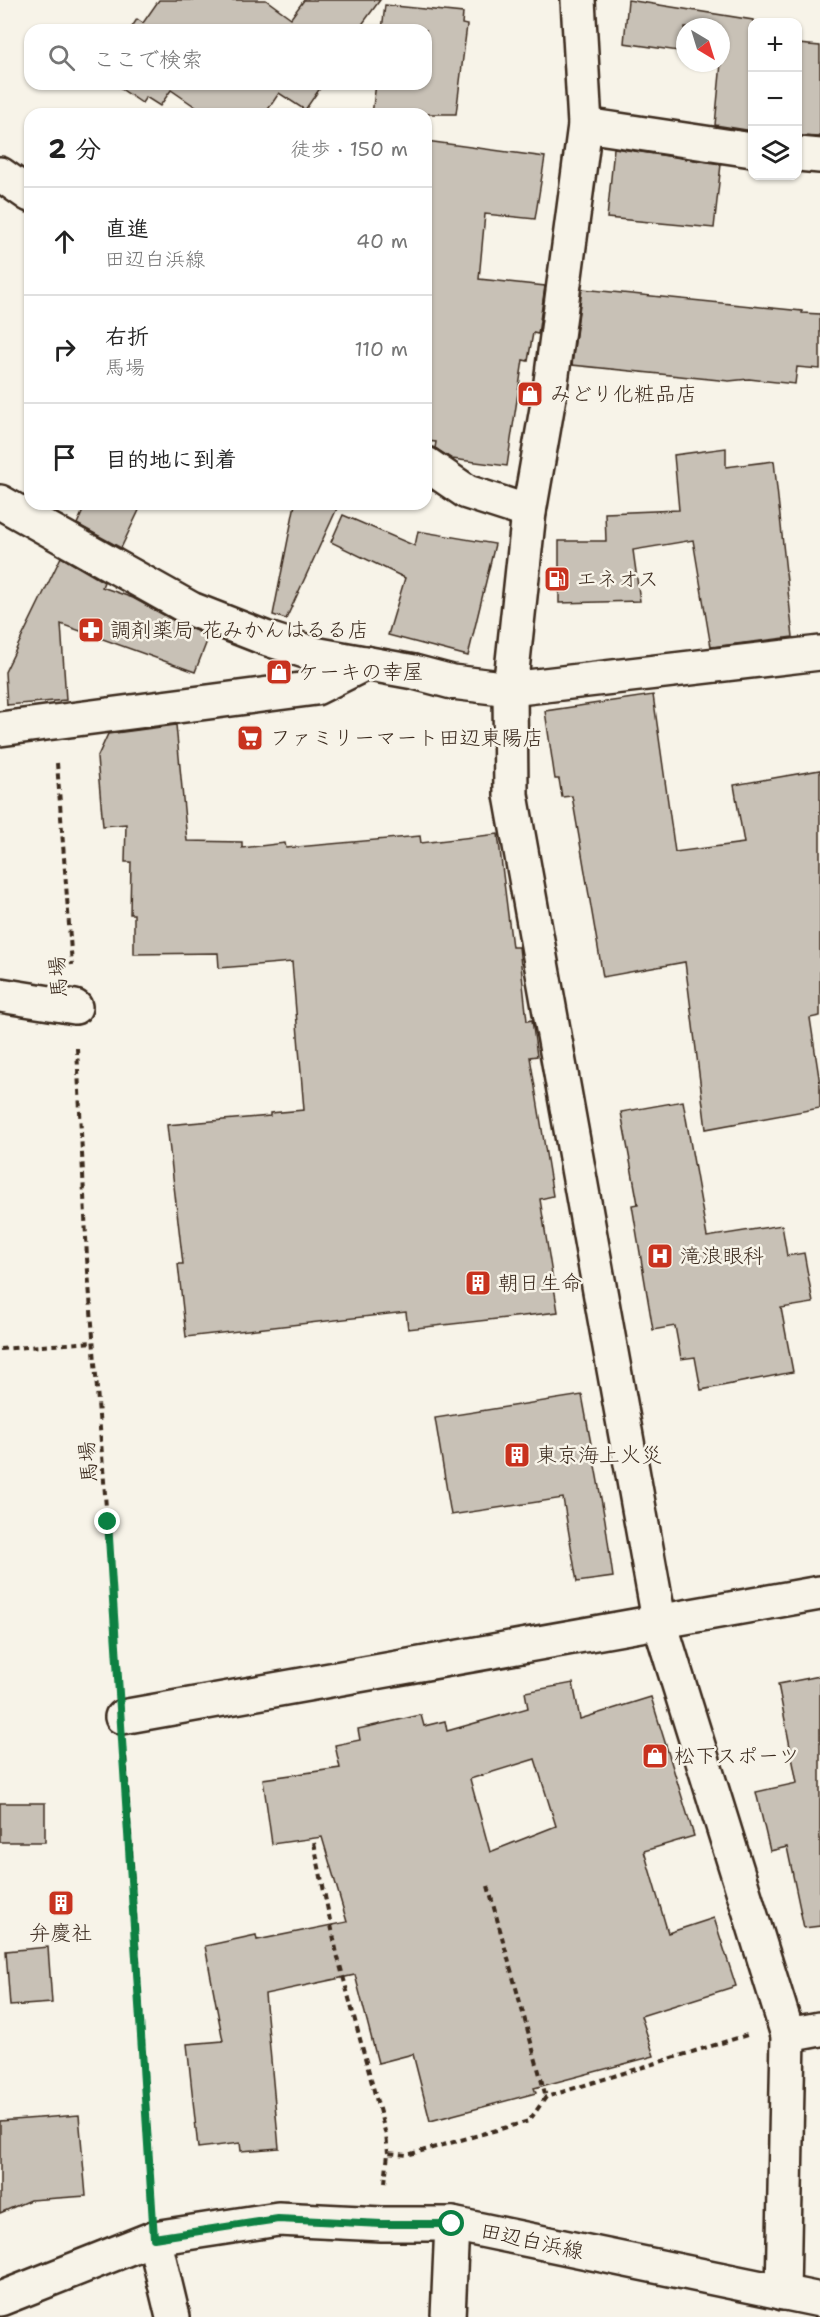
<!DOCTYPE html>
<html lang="ja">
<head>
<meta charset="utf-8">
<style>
  body { margin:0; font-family:"Shantell Sans","Klee One",sans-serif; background:#f2f2f2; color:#222 }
  .controls { position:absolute; right:18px; top:18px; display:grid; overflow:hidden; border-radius:12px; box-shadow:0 2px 4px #0004 }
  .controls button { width:54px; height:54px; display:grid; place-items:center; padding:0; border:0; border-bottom:2px solid #e0e0e0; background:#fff; color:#222; font:30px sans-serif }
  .compass { position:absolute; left:676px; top:18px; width:54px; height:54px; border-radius:50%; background:#fff; box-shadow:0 2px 4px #0004; rotate:142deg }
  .stop { position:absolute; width:18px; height:18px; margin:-14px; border:4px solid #0b8043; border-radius:50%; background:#fff }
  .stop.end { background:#0b8043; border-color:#fff; box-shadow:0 2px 6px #0008 }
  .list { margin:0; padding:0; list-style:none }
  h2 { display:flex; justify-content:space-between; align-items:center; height:78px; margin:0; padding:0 24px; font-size:26px }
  h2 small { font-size:20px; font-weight:400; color:#767676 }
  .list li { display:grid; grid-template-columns:39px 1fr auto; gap:18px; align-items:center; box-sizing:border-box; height:108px; padding:0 24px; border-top:2px solid #e0e0e0 }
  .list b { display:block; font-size:22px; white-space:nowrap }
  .list p { margin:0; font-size:20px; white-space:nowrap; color:#767676 }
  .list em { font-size:20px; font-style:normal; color:#767676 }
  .icon { flex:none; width:33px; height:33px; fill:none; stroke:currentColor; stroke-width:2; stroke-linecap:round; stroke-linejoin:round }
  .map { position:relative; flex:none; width:820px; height:2317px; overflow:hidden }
  .search { position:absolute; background:#fff; box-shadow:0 2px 4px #0004; left:24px; top:24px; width:408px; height:66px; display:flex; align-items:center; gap:15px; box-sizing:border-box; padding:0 21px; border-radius:18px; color:#767676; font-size:22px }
  .panel { position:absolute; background:#fff; box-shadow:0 2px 4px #0004; left:24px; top:108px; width:408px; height:402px; border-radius:18px }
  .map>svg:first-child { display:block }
  .building { fill:#c8c1b6; stroke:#3b2a1e; stroke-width:1.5; fill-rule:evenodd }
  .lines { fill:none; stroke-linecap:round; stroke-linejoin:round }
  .minor-casing { stroke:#3b2a1e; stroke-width:38 }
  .primary-casing { stroke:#3b2a1e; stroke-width:38 }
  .path { stroke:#3b2a1e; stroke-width:4; stroke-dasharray:6 4.5; stroke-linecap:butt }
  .minor { stroke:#f7f3e8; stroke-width:33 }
  .primary { stroke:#f7f3e8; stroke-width:33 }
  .route { stroke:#0b8043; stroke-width:8 }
  .labels { text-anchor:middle; stroke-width:5; stroke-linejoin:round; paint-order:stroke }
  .poi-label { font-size:21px; fill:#3b2a1e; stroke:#f7f3e8; text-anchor:start }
  .street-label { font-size:21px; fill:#3b2a1e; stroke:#f7f3e8 }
</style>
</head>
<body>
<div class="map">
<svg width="820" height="2317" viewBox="0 0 820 2317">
  <rect width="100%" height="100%" fill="#f7f3e8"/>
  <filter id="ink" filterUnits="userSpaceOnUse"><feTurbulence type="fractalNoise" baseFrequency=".0167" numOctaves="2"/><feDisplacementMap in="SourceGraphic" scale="12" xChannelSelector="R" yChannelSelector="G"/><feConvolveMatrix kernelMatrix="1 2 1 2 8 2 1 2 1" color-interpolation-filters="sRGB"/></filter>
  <g filter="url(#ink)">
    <!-- building -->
    <g class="building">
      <path d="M159,0H266L291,18L304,0H380L358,30H130L137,19L143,23Z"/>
      <path d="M628,0L753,20V131L715,125L721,63V27H685V52L624,43Z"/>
      <path d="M385,5L463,13L462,24L467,25L456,114H372L376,84H426V30H382Z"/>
      <path d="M798,44L820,46V137L798,136Z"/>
      <path d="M114,84H323L305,110L279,93L265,114H206L171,90L160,106L146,97L142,103Z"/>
      <path d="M426,141L545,157L535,219L485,214L479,279L545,286L538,334L533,333L528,361L523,360L507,466L452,459L435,448L436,442L426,441Z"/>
      <path d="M614,148L721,164L714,228L607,218Z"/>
      <path d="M582,289L802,311V313L820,314V369L797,367L795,384L749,379L729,381L572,365Z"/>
      <path d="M726,448V467L774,461L793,637L711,647L693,540L633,550L640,601L559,603V541H606L605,513L679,510L674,455Z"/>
      <path d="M86,504H142L121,548L77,524Z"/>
      <path d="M295,504H339L286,619L273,615Z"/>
      <path d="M343,515L415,546L418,531L495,544L468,656L388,635L405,578L331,542Z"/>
      <path d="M61,557L104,582L102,587L133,598L182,625L209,636L195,672L61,624L66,700L7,705L5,672Z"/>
      <path d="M653,695L675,852L744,843L734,785L820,770V1016L810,1018L820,1084V1108L706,1129L685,962L603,977L572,796L562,797L559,779H555L545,711Z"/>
      <path d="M176,725L187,841L242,842V848L285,843L286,848L420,836L421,843L498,834L512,947H519L527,1021L532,1020L537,1056L530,1057L553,1196L540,1199L558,1312L408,1329L406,1312L186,1337L178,1264H183L167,1125L270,1116V1113L304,1110L292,962L219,968L218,953L134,954V914H130L131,862H125L126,824L103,826L97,758L108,734Z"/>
      <path d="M683,1101L707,1237L782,1225L787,1256L804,1253L813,1303L781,1308L793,1372L701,1390L695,1357L681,1359L675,1326L653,1330L632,1205L638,1204L621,1112Z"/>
      <path d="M582,1395L605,1520L613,1577L577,1582L563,1498L451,1515L435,1418Z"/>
      <path d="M820,1676V1926L804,1928L787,1847L770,1851L756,1792L797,1783L778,1684Z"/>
      <path d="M573,1683L580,1719L651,1697L694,1836L644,1851L668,1933L714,1918L736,1986L641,2016L654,2056L534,2088L536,2093L430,2121L413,2054L378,2063L355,1975L265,1994L279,2148L241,2151L240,2143L198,2148L187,2044L223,2041L205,1946L256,1935L257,1940L347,1922L322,1837L272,1844L263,1779L340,1768L335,1745L360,1740L358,1729L421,1715L424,1726L445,1721L447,1731L528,1708L525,1692ZM535,1759L556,1826L490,1852L470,1779Z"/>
      <rect x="0" y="1803" width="45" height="39"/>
      <path d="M48,1947L52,2003L10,2006L6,1951Z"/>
      <path d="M79,2115L86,2196L30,2200L0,2213V2121Z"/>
    </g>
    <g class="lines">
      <!-- minor casing -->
      <g class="minor-casing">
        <g id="minor">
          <path d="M578,0L585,125L549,397L529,512L510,689L511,795L659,1620L788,2035L783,2293"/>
          <path d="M585,125L752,150"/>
          <path d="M798,154L820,156"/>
          <path d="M0,174L30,195"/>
          <path d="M426,464L467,492L529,512"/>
          <path d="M0,502L191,609L265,638L314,654L414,672L452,682L510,689L820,653"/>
          <path d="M0,729L316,688L366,663"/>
          <path d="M0,995L75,1007"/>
          <path d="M122,1717L820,1593"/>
          <path d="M788,2035L820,2029"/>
          <path d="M154,2238L173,2317"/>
          <path d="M448,2317L452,2224"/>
        </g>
      </g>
      <!-- primary casing -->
      <g class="primary-casing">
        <path id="primary" d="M0,2299L154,2238L278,2219L382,2224H452L820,2300"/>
      </g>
      <!-- path -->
      <g class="path">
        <path d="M57,763L72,965"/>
        <path d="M77,1048L87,1258L119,1678"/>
        <path d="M0,1349L94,1342"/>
        <path d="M125,1757L152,2199"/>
        <path d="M314,1843L337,1954L386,2135L388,2153"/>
        <path d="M488,1886L546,2097"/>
        <path d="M385,2183L388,2153L407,2155L529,2121L546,2097L747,2035"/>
      </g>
      <!-- minor -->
      <use href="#minor" class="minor"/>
      <!-- primary -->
      <use href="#primary" class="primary"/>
    </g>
  </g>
  <g class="lines" filter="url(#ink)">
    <!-- route -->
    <path class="route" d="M108,1522L154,2238L278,2219L382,2224H452"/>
  </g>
  <!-- icons -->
  <defs>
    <g id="shop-square" transform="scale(1.35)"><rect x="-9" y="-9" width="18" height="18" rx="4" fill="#c8321e" stroke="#f7f3e8"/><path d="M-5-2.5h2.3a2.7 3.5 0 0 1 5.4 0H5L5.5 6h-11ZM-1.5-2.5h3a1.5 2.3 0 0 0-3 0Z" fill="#fff"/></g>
    <g id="fuel-square" transform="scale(1.35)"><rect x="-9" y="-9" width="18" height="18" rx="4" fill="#c8321e" stroke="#f7f3e8"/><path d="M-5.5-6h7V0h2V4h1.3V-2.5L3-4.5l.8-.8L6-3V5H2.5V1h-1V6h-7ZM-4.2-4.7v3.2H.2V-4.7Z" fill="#fff"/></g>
    <g id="pharmacy-square" transform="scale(1.35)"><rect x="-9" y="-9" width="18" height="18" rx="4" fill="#c8321e" stroke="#f7f3e8"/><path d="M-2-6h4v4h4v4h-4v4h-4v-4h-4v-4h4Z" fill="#fff"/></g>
    <g id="supermarket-square" transform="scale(1.35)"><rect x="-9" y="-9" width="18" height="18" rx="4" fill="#c8321e" stroke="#f7f3e8"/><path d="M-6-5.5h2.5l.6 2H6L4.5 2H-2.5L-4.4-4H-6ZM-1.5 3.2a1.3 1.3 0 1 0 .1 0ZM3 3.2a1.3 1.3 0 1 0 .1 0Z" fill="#fff"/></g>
    <g id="hospital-square" transform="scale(1.35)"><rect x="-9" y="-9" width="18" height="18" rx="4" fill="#c8321e" stroke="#f7f3e8"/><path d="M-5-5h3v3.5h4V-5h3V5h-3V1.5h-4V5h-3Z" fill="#fff"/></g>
    <g id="building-square" transform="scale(1.35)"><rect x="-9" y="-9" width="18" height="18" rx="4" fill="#c8321e" stroke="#f7f3e8"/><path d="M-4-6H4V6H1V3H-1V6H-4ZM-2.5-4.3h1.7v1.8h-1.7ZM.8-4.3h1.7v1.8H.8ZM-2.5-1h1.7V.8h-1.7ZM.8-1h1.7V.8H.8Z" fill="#fff"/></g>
  </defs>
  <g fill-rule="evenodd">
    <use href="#shop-square" x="530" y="394"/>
    <use href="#fuel-square" x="557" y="579"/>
    <use href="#pharmacy-square" x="91" y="630"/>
    <use href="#shop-square" x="279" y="672"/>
    <use href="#supermarket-square" x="250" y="738"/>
    <use href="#hospital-square" x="660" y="1256"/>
    <use href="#building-square" x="478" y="1283"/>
    <use href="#building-square" x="517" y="1455"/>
    <use href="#shop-square" x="655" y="1756"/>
    <use href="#building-square" x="61" y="1903"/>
  </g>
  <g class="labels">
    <!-- poi labels -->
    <g class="poi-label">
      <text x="550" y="401">みどり化粧品店</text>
      <text x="576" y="586">エネオス</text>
      <text x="110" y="637">調剤薬局 花みかんはるる店</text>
      <text x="298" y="679">ケーキの幸屋</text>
      <text x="270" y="745">ファミリーマート田辺東陽店</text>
      <text x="680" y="1263">滝浪眼科</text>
      <text x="498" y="1290">朝日生命</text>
      <text x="536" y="1462">東京海上火災</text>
      <text x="674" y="1763">松下スポーツ</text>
      <text x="61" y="1940" text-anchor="middle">弁慶社</text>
    </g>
    <!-- street labels -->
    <g class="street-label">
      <text transform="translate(58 977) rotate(-94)" y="7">馬場</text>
      <text transform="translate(88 1462) rotate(-95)" y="7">馬場</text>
      <text transform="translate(532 2241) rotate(12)" y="7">田辺白浜線</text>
    </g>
  </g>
</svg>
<div class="controls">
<button>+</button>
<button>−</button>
<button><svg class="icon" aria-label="layers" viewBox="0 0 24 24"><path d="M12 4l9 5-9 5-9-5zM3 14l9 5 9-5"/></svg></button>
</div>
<svg class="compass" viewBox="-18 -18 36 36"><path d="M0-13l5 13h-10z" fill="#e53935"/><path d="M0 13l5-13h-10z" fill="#767676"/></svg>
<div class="stop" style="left:452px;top:2224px"></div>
<div class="stop end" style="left:108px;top:1522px"></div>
<div class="search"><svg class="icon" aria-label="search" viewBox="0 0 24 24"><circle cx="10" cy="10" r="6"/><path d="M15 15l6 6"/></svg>ここで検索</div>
<section class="panel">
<h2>2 分<small>徒歩 · 150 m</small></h2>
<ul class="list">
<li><svg class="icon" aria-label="ahead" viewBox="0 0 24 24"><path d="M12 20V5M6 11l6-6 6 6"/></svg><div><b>直進</b><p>田辺白浜線</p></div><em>40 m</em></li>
<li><svg class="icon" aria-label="right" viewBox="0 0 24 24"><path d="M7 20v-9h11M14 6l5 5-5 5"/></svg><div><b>右折</b><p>馬場</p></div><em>110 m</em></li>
<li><svg class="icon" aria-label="arrive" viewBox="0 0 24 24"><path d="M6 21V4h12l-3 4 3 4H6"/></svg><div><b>目的地に到着</b></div></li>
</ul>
</section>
</div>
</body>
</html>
